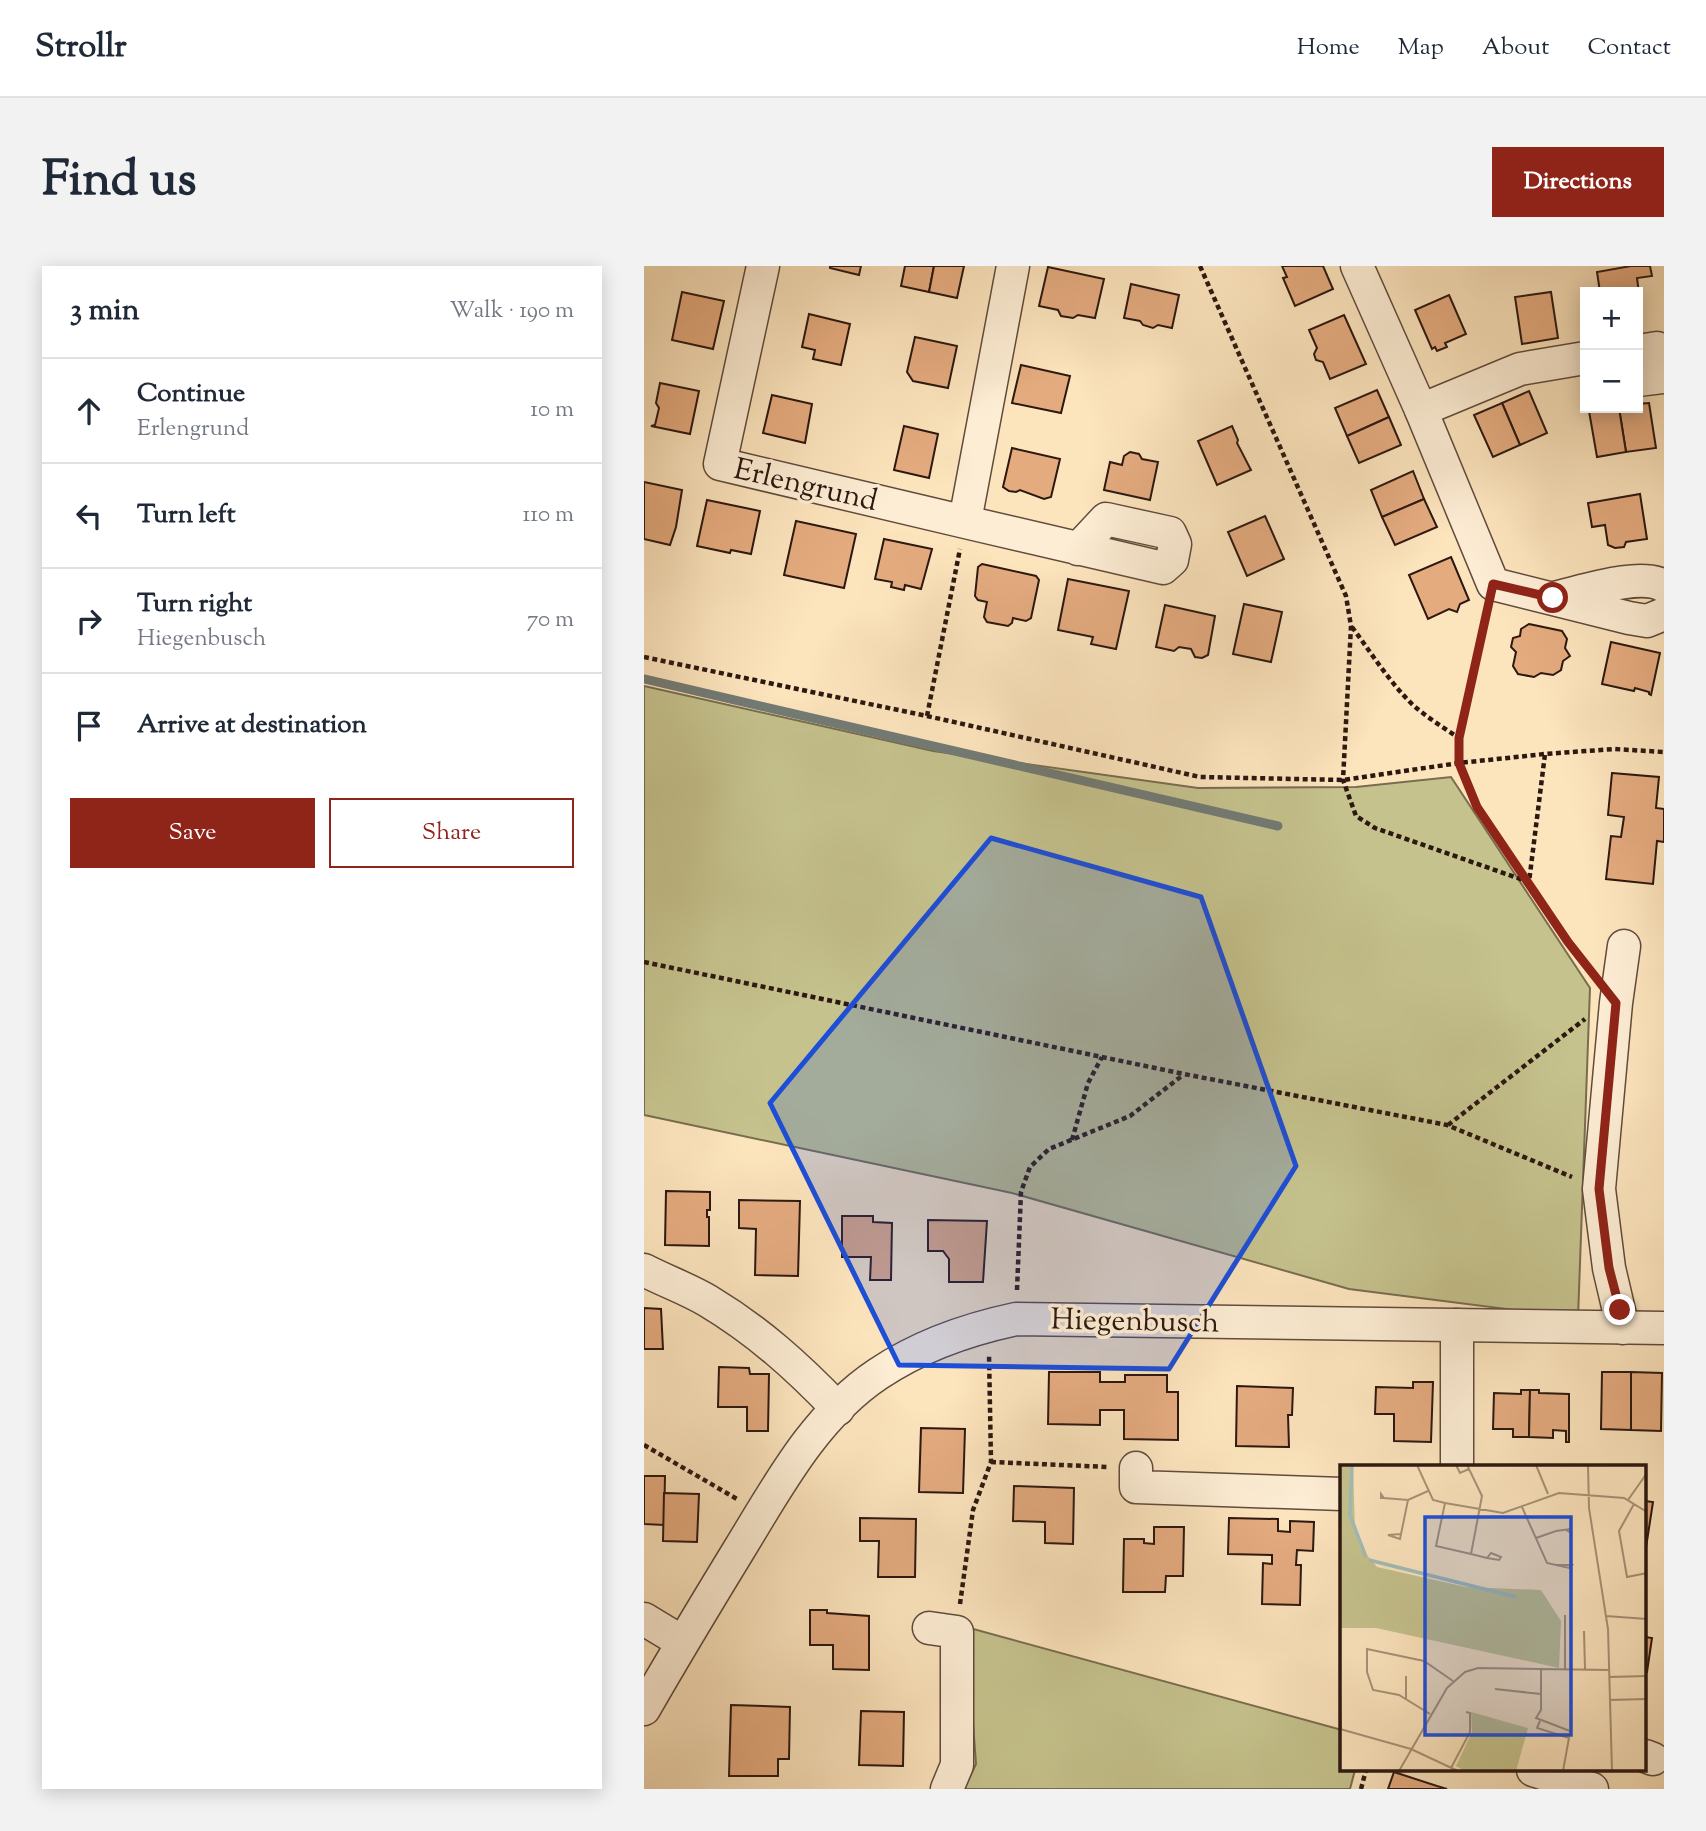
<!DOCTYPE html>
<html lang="en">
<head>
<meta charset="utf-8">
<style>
  body { margin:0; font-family:"Sorts Mill Goudy",serif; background:#f2f2f3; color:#1f2937 }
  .controls { position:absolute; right:21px; top:21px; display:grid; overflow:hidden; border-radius:0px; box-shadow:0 4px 18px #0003 }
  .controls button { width:63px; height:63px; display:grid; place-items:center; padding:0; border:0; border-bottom:2px solid #e0e1e3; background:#fff; color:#1f2937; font:35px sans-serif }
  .stop { position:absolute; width:21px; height:21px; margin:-16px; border:5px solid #8f2418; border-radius:50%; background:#fff }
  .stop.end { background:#8f2418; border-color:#fff; box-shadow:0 2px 7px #0008 }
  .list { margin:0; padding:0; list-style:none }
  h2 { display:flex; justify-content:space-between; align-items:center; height:91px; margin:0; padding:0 28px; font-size:30px }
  h2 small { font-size:23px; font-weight:400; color:#747a83 }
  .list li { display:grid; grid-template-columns:46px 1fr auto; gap:21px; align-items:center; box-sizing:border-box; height:105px; padding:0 28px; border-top:2px solid #e0e1e3 }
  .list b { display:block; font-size:26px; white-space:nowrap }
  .list p { margin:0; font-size:23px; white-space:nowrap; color:#747a83 }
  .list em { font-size:23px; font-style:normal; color:#747a83 }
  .actions { display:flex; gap:14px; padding:21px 28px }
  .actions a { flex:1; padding:16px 0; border:2px solid #8f2418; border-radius:0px; text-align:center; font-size:24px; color:#8f2418 }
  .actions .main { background:#8f2418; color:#fff }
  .icon { flex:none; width:38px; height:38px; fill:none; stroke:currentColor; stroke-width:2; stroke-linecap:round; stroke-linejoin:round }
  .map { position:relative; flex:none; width:1020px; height:1523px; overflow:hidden; border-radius:0px }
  header { display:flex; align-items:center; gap:42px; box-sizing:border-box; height:98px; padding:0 35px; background:#fff; border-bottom:2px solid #e0e1e3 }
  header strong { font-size:33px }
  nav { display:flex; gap:38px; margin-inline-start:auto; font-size:24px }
  .intro { display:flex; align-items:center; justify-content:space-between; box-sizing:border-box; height:168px; padding:0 42px }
  h1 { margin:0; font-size:49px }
  .button { padding:18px 32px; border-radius:0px; background:#8f2418; color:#fff; font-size:24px; font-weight:700 }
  main { display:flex; gap:42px; padding:0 42px }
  aside { flex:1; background:#fff; border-radius:0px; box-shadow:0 4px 18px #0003 }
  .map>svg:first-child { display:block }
  .green { fill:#c5c28d; stroke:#786d4f; stroke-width:2 }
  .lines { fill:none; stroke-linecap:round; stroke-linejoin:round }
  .stream { stroke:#727b75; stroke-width:9 }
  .building { fill:#e4ab7f; stroke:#2c1811; stroke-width:2 }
  .minor-casing { stroke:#604b3c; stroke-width:35 }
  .path { stroke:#2c1811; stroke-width:4.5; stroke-dasharray:5 3.5; stroke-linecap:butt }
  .minor { stroke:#fdedd4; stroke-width:32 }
  .route { stroke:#8f2418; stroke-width:9 }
  .marked { fill:#1d4ed8; fill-opacity:0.2; stroke:#1d4ed8; stroke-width:5; stroke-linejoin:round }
  .labels { text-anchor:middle; stroke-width:7; stroke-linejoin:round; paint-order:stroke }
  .street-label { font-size:30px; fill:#2c1811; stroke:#fdedd4 }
  .inset-river { fill:none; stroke:#a1bdb8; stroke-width:3.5 }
  .inset-road { fill:none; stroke:#a99278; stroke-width:2 }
  .view { fill:#1d4ed8; fill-opacity:0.15; stroke:#1d4ed8; stroke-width:3.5 }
  .inset-edge { fill:none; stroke:#2c1811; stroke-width:3.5 }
</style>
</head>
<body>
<header>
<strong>Strollr</strong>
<nav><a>Home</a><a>Map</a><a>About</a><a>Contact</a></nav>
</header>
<div class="intro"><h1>Find us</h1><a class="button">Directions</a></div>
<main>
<aside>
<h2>3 min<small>Walk · 190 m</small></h2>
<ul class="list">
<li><svg class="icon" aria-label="ahead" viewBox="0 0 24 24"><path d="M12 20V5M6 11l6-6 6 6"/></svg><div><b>Continue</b><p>Erlengrund</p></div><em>10 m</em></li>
<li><svg class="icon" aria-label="left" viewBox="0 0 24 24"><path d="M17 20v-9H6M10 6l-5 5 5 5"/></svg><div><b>Turn left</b></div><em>110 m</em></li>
<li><svg class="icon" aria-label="right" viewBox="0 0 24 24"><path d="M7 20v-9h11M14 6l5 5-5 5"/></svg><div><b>Turn right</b><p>Hiegenbusch</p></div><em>70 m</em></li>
<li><svg class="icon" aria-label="arrive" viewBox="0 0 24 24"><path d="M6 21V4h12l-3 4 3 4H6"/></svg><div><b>Arrive at destination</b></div></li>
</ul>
<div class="actions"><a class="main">Save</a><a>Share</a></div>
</aside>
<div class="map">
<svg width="1020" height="1523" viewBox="0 0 1020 1523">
  <rect width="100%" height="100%" fill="#fce4bd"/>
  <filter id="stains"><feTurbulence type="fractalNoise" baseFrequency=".00286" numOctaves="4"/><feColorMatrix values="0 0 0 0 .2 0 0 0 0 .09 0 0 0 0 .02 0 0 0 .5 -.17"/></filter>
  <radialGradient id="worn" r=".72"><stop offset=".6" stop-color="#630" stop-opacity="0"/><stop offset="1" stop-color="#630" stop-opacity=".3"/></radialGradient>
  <!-- green -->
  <g class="green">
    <path d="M0,420L289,485L554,522L712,521L807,511L946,722L934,1052L705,1023L368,927L0,849Z"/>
    <path d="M322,1361L698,1464V1504H711L706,1523H320L332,1498Z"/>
  </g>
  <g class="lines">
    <!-- stream -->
    <path class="stream" d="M0,413L634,560"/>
  </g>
  <!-- building -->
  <g class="building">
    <path d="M186,0H217L215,9L186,2Z"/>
    <path d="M261,0H290L285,26L257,20Z"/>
    <path d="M290,0H320L313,32L285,26Z"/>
    <path d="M638,0H679L689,23L651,40L639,12L643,11Z"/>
    <path d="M987,0H1006L1008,10L993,12L997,42L994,43V26H956L953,6Z"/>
    <path d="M404,1L460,13L451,52L434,49L429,52L417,50L414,44L395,40Z"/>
    <path d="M487,18L535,29L528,62L514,59L509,62L499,59L496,55L480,52Z"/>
    <path d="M38,26L80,35L69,83L28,74Z"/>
    <path d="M907,26L914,72L878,78L871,31Z"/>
    <path d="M805,29L822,68L801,77L803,81L793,85L791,81L788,83L771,44Z"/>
    <path d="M165,48L206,58L197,99L169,93L171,84L158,81Z"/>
    <path d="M700,49L722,98L686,113L679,96L672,94L670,88L673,82L665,64Z"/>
    <path d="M271,71L313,80L304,122L269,115L263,106Z"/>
    <path d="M377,99L426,110L417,147L368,137Z"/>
    <path d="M16,117L55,125L46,168L7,160L11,159L15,142L12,137Z"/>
    <path d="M733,124L745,151L703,170L691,142Z"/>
    <path d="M885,125L903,167L876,179L858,137Z"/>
    <path d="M128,129L168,138L161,177L119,167Z"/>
    <path d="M858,137L876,179L849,191L830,149Z"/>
    <path d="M1005,137L1012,182L982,186L975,142H994V138Z"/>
    <path d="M966,142H975L982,186L953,191L945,145Z"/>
    <path d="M745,151L757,179L715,197L703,170Z"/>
    <path d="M260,160L294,168L285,212L250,204Z"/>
    <path d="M588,160L594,174L593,177L607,204L573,219L554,175Z"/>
    <path d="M368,182L416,193L407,231L400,233L376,224L372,226L365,225L359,221Z"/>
    <path d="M486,186L495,188L498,193L514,196L506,234L460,224L466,196L478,199L480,190Z"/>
    <path d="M769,205L780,233L738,251L727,224Z"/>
    <path d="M0,216L38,224L32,261L26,279L0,273Z"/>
    <path d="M996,228L1003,273L982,276L980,281L971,282L964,279L961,259L948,261L944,237Z"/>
    <path d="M780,233L793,261L751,279L738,251Z"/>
    <path d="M63,234L116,245L107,288L87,284L86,287L53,280Z"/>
    <path d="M621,250L640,293L603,310L584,266Z"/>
    <path d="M152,255L212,268L200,322L140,309Z"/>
    <path d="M240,273L288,283L277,323L261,319L260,324L247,321L248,316L231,313Z"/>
    <path d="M807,291L825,334L816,338L813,346L805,343L784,353L765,309Z"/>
    <path d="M338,298L392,310L395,314L387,352L382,355L369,352L368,357L364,360L343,356L340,351L343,336L334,334L331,330L334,301Z"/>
    <path d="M424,313L485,325L472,383L447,378L449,371L414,364Z"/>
    <path d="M600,338L638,346L627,396L589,388Z"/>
    <path d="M521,339L571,350L564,389L558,392L551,391L547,383L535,381L530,385L512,381Z"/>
    <path d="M885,358L918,365L923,373L921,382L926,390L919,395L917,404L909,409L897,407L890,411L874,408L869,400L872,386L867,381L869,372L876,370L877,363Z"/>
    <path d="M967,376L1016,387L1007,429L1005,428V426L991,422L990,425L958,418Z"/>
    <path d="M968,507L1015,511L1012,542L1020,543V576L1013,575L1009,618L962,613L967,570L977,571L980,551L964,549Z"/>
    <path d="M22,925L66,926V944H63V951H65V980L21,979Z"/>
    <path d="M95,934L156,935L154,1010L111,1009L112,963L95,962Z"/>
    <path d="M198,950H229V956L248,957L247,1014H226L227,991H198Z"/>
    <path d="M284,954L343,955L339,1016H305V993L299,985H284Z"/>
    <path d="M0,1042L17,1043L19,1083H0Z"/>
    <path d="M75,1101L105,1102L106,1108H125L124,1165H103V1141H74Z"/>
    <path d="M405,1106H456V1116H481V1109H523V1126H534V1174L480,1173V1144H456V1159L404,1158Z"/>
    <path d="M958,1106H987V1164L957,1163Z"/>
    <path d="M987,1106L1018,1107L1017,1165L987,1164Z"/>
    <path d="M769,1116H789L787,1176L750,1175V1148H731L732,1121L769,1122Z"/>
    <path d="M593,1120L649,1122L648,1149H644L645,1181L592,1180Z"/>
    <path d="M877,1124H886L885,1171H869V1163H849L850,1127L877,1128Z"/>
    <path d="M886,1124H895V1127L925,1128V1176H922V1165L909,1164V1172L885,1171Z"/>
    <path d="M277,1162L321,1163L319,1227L275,1226Z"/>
    <path d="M0,1210H21L20,1259L0,1258Z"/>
    <path d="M370,1220L430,1222L429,1278L401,1277V1256L369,1255Z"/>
    <path d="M20,1227L55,1228L53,1276L19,1275Z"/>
    <path d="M1001,1235L1009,1236L1001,1288Z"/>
    <path d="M216,1252L272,1253L271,1311H234L235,1275H216Z"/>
    <path d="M585,1252L634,1253V1265L646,1266V1255L670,1256L669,1285L653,1284L652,1299H657L656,1339L618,1338L619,1297L628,1298V1289L584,1288Z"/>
    <path d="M510,1261H540L539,1310H522L521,1326H479L480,1273H500V1277L510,1278Z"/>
    <path d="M166,1344H183V1347L225,1350V1404L189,1403V1379H166Z"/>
    <path d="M1001,1371L1008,1372L1003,1406H1001Z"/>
    <path d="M87,1439L146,1441L145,1493H134V1510H85Z"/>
    <path d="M217,1445L260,1446L259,1500L215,1499Z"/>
    <path d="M750,1506L793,1520L803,1523H744Z"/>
  </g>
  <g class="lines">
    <!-- minor casing -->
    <g class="minor-casing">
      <g id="minor">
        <path d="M119,0L76,198C224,233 371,268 519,302L528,294L531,278L526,267L462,253L434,283"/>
        <path d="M713,0L777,144L849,318L985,352L1003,355L1020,348"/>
        <path d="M994,85L1013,82L1018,111L994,114"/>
        <path d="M777,144L876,103L941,92"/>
        <path d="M321,255L369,0"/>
        <path d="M914,331C940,325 998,306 1020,320"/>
        <path d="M0,1004C21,1015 44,1023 64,1035C114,1065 154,1101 194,1143"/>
        <path d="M979,1062L965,1002L955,923L972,737L980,680"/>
        <path d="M813,1201V1059"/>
        <path d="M492,1202V1221L698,1228"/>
        <path d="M0,1353L38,1376"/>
        <path d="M285,1362L313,1366V1499L303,1523"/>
        <path d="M0,1443C31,1389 63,1336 96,1282C134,1220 171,1150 234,1108C274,1081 325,1063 372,1053L1020,1062"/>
        <path d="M1001,1490L1009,1493"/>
        <path d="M889,1504L948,1523"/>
      </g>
    </g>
    <!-- path -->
    <g class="path">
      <path d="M556,0L702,330L707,360L699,514L712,550L731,562L885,616L901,488"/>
      <path d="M708,361C728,388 746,417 770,440C784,452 800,462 815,472V497L833,541L924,676L947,706"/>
      <path d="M0,391L283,450L556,511L699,514L815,497L901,488L970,483L1020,486"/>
      <path d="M283,450L316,283"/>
      <path d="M815,472L843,346"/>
      <path d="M0,696L540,808L803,859L928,911"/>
      <path d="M804,859L941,753"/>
      <path d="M428,874L444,817L458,791"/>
      <path d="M373,1024L377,926L386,901L405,883L486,850L539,809"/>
      <path d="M0,1179L93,1233"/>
      <path d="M347,1196L465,1201"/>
      <path d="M316,1338L329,1244L347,1196L345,1088"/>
      <path d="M717,1523L722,1504"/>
    </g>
    <!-- minor -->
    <use href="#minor" class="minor"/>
  </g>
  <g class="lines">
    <!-- route -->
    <path class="route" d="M909,332L849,318L815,472V497L833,541L924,676L972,737L955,923L965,1002L976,1044"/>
  </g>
  <!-- marked area -->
  <path class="marked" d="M347,572L557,631L652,900L525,1103L255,1099L126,837Z"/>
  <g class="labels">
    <!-- street labels -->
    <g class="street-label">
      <text transform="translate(162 218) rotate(13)" y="10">Erlengrund</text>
      <text transform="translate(491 1054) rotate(1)" y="10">Hiegenbusch</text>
    </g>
  </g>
  <!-- overview -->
  <g transform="translate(696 1199)">
    <rect width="306" height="306" fill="#fce4bd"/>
    <path d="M0,0H13L15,67L21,83L37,102L126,122L201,125L221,156L219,203L36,163H0ZM131,247L188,263L176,306H125L116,301L132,267Z" fill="#c5c28d"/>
    <path class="inset-river" d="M12,0L10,50L26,92M29,95L176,132"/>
    <path class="inset-road" d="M77,0L93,35L105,38L163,48L219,28L284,33L307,47M116,0L120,8L129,4L127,0M196,0L208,29M248,0L249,43L268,164L272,306M129,4L142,31L131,89M44,33L41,29V33H44L68,35L88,26M288,35L307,8M105,38L96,81L131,89L147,93L159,95L161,92L151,88L147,93M294,39L279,66L287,112L307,108M182,42L207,98L229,103L232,100H215M61,69L48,70L60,74L68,35M196,73L216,66L230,64L231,68L226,65M266,151L307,154M244,166L245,204M201,204V245L196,253L230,266M225,204V150M269,212L307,211M155,224L201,229M0,229L1,264M66,234V211M269,235L307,234M90,249L59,230L33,225L27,207V184L84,196L113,216M200,256L197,263L229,273L223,306M0,264L71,284L118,306M111,303L130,267V248L126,247M59,306L107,223L125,207L138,203L269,205"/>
    <path class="view" d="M85,52H231V270H85Z"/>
    <rect width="306" height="306" class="inset-edge"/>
  </g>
  <rect width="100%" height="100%" filter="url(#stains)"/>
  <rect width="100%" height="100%" fill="url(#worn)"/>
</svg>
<div class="controls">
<button>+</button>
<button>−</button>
</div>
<div class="stop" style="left:909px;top:332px"></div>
<div class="stop end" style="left:976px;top:1044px"></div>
</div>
</main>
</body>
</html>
